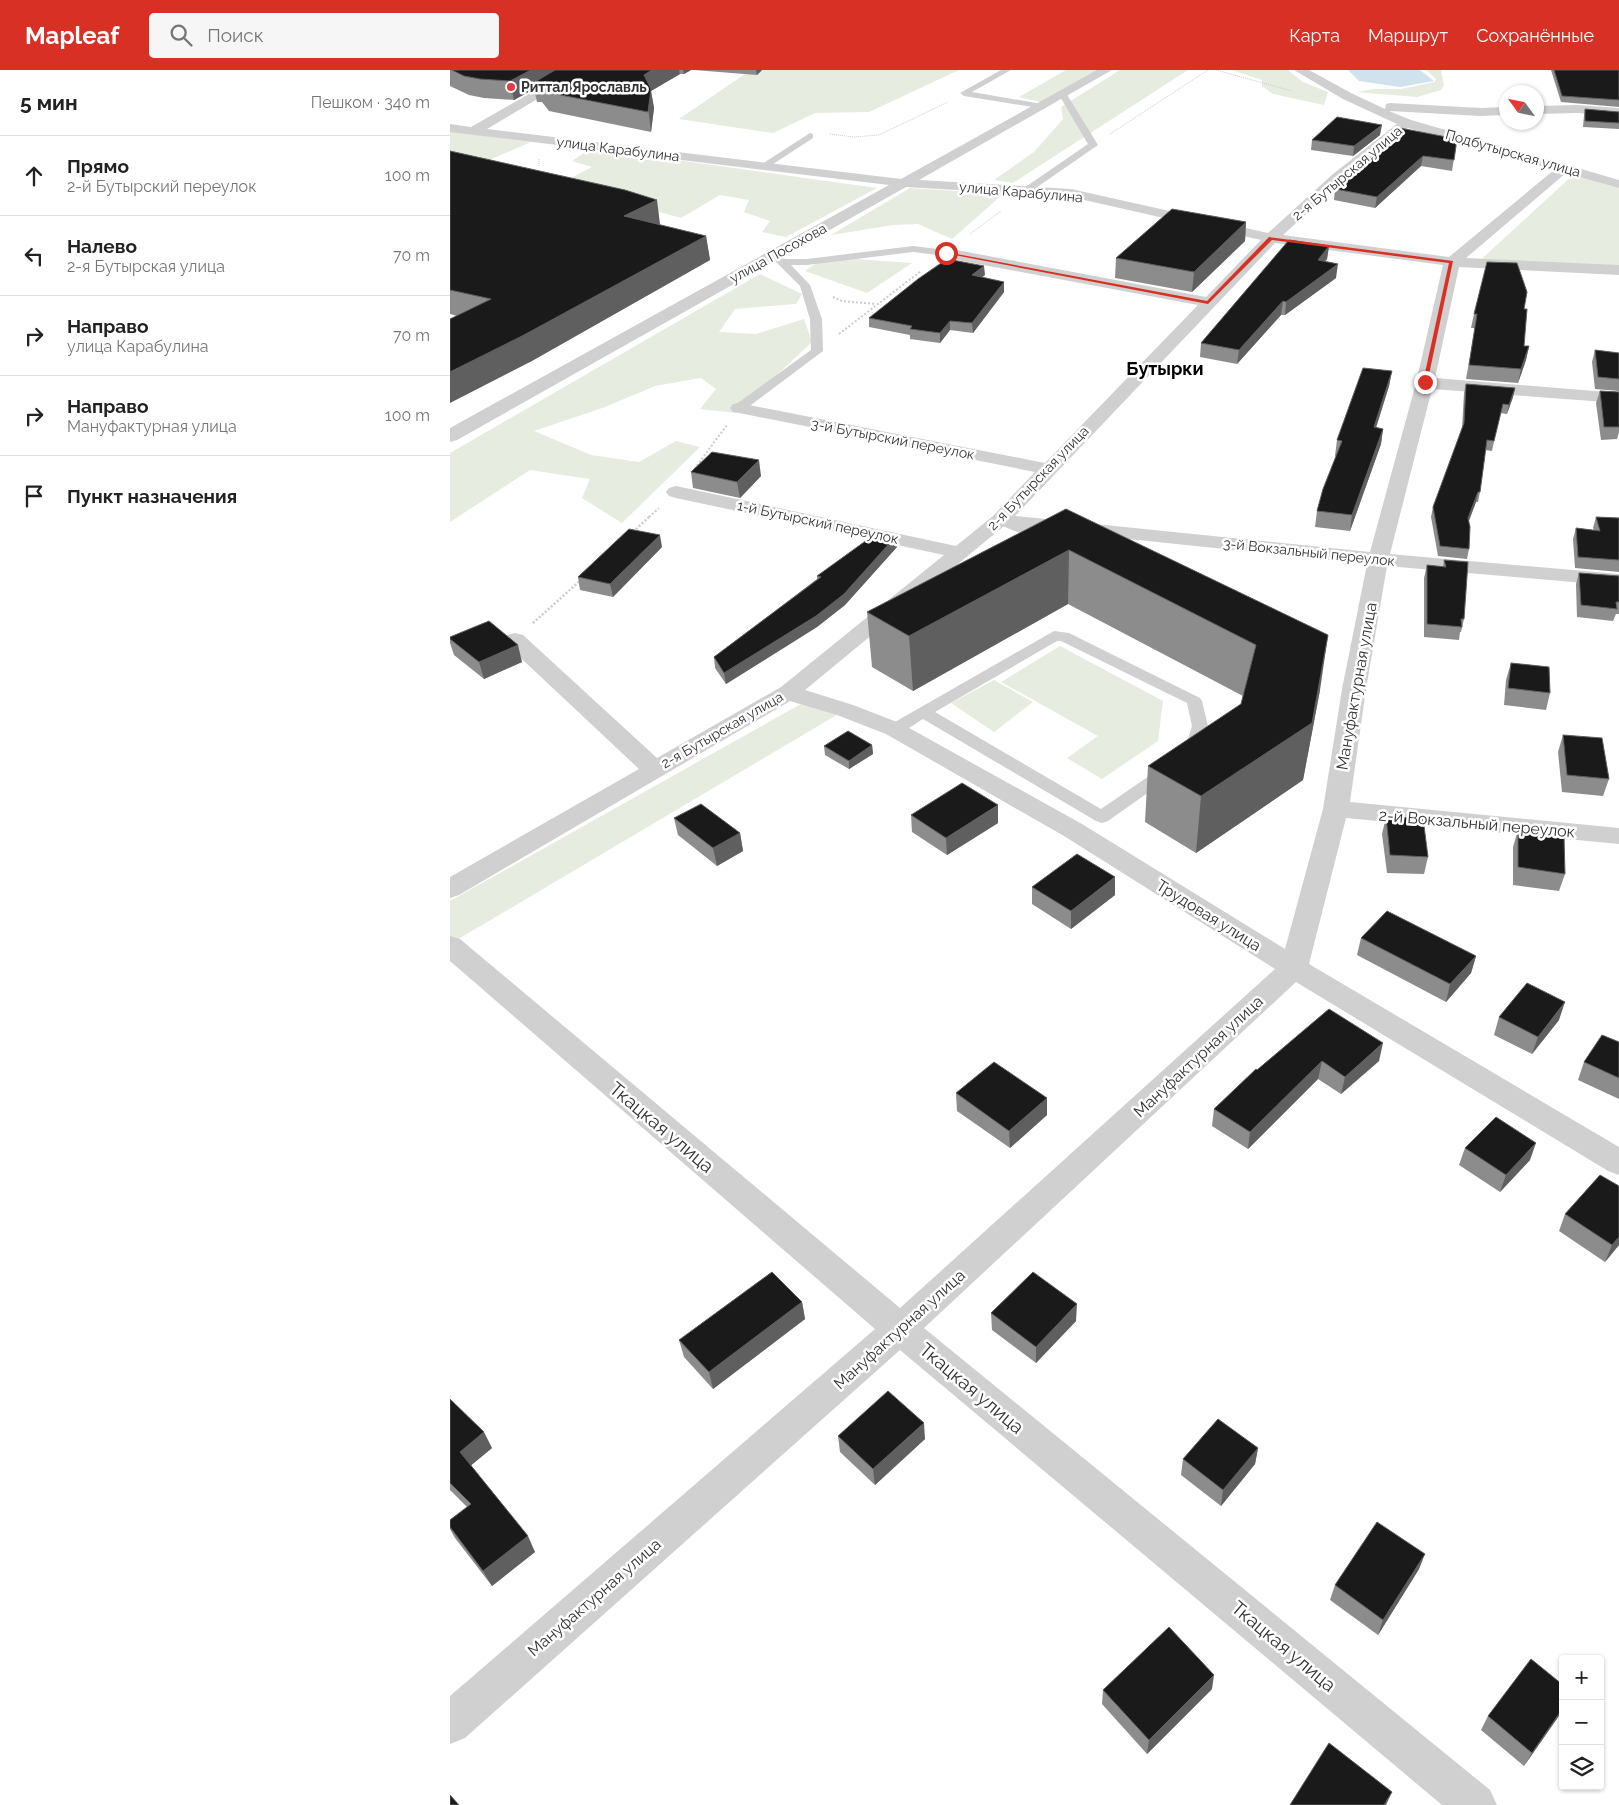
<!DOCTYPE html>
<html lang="ru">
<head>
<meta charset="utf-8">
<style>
  body { margin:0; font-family:Raleway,sans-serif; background:#f6f6f6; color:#222 }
  .controls { position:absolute; right:15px; bottom:15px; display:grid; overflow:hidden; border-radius:5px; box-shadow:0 1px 4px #0004 }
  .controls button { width:45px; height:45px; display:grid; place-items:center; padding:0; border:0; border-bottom:1px solid #e0e0e0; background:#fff; color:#222; font:25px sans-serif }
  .compass { position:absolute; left:1049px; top:15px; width:45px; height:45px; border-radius:50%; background:#fff; box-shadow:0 1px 4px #0004; rotate:303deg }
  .stop { position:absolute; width:15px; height:15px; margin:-11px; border:4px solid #d93025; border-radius:50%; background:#fff }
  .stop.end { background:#d93025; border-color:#fff; box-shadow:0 1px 5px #0008 }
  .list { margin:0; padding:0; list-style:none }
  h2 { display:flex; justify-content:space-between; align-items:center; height:65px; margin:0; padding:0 20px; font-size:21px }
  h2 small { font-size:16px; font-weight:400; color:#767676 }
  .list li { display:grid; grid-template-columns:32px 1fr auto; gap:15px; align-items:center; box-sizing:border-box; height:80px; padding:0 20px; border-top:1px solid #e0e0e0 }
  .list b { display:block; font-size:19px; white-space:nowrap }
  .list p { margin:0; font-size:16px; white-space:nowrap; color:#767676 }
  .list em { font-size:16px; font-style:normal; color:#767676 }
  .icon { flex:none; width:28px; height:28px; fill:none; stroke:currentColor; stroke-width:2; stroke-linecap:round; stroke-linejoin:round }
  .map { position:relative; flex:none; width:1169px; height:1735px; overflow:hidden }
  header { display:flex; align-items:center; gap:30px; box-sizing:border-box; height:70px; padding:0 25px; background:#d93025; color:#fff }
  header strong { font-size:24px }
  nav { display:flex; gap:28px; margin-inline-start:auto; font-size:18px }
  .search { width:350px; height:45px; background:#f6f6f6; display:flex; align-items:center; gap:12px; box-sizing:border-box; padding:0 18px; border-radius:5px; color:#767676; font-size:19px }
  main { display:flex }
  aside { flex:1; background:#fff }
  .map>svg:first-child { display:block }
  .green { fill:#e6ecdf }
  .water { fill:#cfe2ee }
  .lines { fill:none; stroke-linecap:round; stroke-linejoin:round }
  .path-far2 { stroke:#cdcdcd; stroke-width:1; stroke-dasharray:1 1; stroke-linecap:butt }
  .path-far1 { stroke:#cdcdcd; stroke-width:2; stroke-dasharray:2 2; stroke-linecap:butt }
  .path { stroke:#cdcdcd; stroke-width:2.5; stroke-dasharray:2 2; stroke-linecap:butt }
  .lane { fill:#d0d0d0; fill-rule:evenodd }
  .street { fill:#d0d0d0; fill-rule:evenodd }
  .wall { fill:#8c8c8c }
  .shaded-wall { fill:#5f5f5f }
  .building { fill:#1a1a1a; stroke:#5f5f5f }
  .route { fill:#d93025 }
  .poi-dot { fill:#e63946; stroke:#fff; stroke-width:2 }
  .labels { text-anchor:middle; stroke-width:5; stroke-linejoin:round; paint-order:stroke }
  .far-poi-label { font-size:14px; font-weight:bold; fill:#333; stroke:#fff; text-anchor:start }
  .far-street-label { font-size:14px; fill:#333; stroke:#fff }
  .street-label { font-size:16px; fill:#333; stroke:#fff }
  .far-district-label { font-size:18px; font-weight:bold; fill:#000; stroke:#fff }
  .near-street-label { font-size:19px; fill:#333; stroke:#fff }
</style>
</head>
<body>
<header>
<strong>Mapleaf</strong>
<div class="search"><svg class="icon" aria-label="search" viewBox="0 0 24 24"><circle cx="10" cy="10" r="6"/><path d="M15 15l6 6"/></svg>Поиск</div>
<nav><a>Карта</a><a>Маршрут</a><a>Сохранённые</a></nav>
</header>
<main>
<aside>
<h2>5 мин<small>Пешком · 340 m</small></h2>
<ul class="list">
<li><svg class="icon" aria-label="ahead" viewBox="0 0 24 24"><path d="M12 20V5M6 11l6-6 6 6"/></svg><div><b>Прямо</b><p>2-й Бутырский переулок</p></div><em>100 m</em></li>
<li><svg class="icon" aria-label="left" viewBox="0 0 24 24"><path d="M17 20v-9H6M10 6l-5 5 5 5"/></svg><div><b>Налево</b><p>2-я Бутырская улица</p></div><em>70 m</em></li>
<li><svg class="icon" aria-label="right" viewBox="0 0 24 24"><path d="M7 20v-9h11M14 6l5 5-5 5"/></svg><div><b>Направо</b><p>улица Карабулина</p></div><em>70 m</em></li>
<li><svg class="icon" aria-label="right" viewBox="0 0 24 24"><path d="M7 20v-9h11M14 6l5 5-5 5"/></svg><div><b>Направо</b><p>Мануфактурная улица</p></div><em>100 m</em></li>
<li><svg class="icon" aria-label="arrive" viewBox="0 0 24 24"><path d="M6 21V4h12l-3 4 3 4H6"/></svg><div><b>Пункт назначения</b></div></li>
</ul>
</aside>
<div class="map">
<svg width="1169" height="1735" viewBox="0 0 1169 1735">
  <rect width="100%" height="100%" fill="#fff"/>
  <!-- green -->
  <g class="green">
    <path d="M301,0H509L419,42L365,43L323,63L229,49Z"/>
    <path d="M616,0H650L596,33L569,27Z"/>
    <path d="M670,0H738L563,113L544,110L584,82L613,49L611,37Z"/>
    <path d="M782,0H838L853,12L878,22L874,35L823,24L812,16V10Z"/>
    <path d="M976,0H991L994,15L991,20L967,27L906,22L925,19H951L984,12L986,9Z"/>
    <path d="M0,61L81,72L37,91L0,82Z"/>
    <path d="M141,78L427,118L336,167L312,162L320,151L294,142L299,130L270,125L231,148L109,114L142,97L122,91Z"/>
    <path d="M1124,104L1169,118V200L1024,196Z"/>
    <path d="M460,118L553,124L502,169L468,154L443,155L381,165Z"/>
    <path d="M376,187L462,193L417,223L355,201Z"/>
    <path d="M310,204L352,224L346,234L285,239L269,262L306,264L354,249L362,272L286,343L250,339L266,319L251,308L205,316L155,337L84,361L141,385L189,392L226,371L250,377L172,453L132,428L140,409L80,400L0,452V383Z"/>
    <path d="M610,576L713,631L708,671L652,709L617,688L648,666L551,612Z"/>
    <path d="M544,610L583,632L544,662L501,633Z"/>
    <path d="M358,630L395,640L0,874V831Z"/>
  </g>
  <!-- water -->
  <path class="water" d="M898,0H970L984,11L950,17L909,11Z"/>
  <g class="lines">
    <!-- path-far2 -->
    <g class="path-far2">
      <path d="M766,0L842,21"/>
      <path d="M380,64L404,67L429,65L498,32"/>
      <path d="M660,64L758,0"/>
      <path d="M89,89V96"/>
      <path d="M520,164L551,141"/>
    </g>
    <!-- path-far1 -->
    <g class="path-far1">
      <path d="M383,227L392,231L426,234"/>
      <path d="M389,264L471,201"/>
      <path d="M242,402L277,355"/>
      <path d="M199,447L209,438"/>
    </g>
    <!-- path -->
    <g class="path">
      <path d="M183,462L200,446"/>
      <path d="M83,553L132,509"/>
    </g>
    <!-- lane -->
    <g class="lane">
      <path d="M551,0H561L522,22L592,34L595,35V39L514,26L510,23Z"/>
      <path d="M610,23H616L648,75L580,122H574V118L638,74L609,25Z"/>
      <path d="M360,63L363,64V68L317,98L314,99L309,96Z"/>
      <path d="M463,176L496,180L501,183L496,186L463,182L357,195H341L360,215L372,249L373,281L293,341H285L283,338L285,335L361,280L360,249L350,216L321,187L320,185L321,183H329L335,189H357Z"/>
      <path d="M550,446L605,467L607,470L605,473H595L545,453L543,450L545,447Z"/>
      <path d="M604,561L619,563L750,628L752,631L758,656L747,688L658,751L652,753L646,751L473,649C463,655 451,666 438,662L436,659L438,656ZM607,571H611L737,633L742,656L734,682L651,739L485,642Z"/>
    </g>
    <!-- street -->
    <g class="street">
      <path d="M121,0H136L37,59L451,109L647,0H662L469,110L621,119L818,163L883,104L947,54L893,29L844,0H859L901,23L935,39L936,34L940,33L1031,38L1056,37V45L1031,46L939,41L961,50L1169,110V118L1116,103L1016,188L1169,195V205L1009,197L985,308L1169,323V333L982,319L940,484L1169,504V516L937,496L916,619L900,732L1169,758V774L896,748L859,894L1169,1077V1105L1158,1101L846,912L474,1258L1040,1720L1047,1735H992L450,1280L15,1668L0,1674V1626L425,1259L0,891V866L10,869L450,1238L825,899L614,766L436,664L387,645L340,631L9,825L0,828V807L189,699L57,575L54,570L57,565L65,563L73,565L207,688L331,617L494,485L226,428L219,426L216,422L219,418L226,416L506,476L543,446L585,402L289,343L283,342L280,338L283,334L289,333L595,393L748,235L496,188L491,186L488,183L491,180L496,178L756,227L811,170L621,127L456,117L7,370L0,372V358L439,115L0,62V54L21,57ZM958,58L1104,100L999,187L833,165L893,110ZM825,173L993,195L966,313L920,482L565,446ZM554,456L917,494L892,619L873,739L835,879L632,754L452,654L403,635L355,620Z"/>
      <path d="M1127,35L1169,38V46L1127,43L1086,44V36Z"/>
    </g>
  </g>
  <!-- wall -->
  <g class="wall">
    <path d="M0,0H241L234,4H230L201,21L204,38L201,62L99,41L92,32H87L84,19L64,30L34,28L19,25L0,16Z"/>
    <path d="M244,0H312L307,5Z"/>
    <path d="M1101,0H1169V37L1111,32Z"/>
    <path d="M1135,39L1169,42V59L1133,57L1134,45Z"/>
    <path d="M930,65L903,86L861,80L862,70Z"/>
    <path d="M1007,69L1002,101L971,96L925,138L884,130L885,119L922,88L924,79Z"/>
    <path d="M0,81L210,154V155L256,166L260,190L80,292L7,246L0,244Z"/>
    <path d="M796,152L795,171L742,222L665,208L666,188Z"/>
    <path d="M879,176L877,189L875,191L886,208L835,245H831L787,294L750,287L751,273Z"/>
    <path d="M535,205L532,207L554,212V222L523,263L500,260L490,273L460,269V265L419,257V248Z"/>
    <path d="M1074,239V276H1079L1076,290L1068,313L1016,309L1025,258H1021L1024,244Z"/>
    <path d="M1145,280L1169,283V321L1145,319L1142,292Z"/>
    <path d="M942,301L939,316L926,358L933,359L931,374L900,461L865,457L867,441L886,386H885L887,370Z"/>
    <path d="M1016,314L1065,318L1063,327L1057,344L1050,343L1042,381L1035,380L1030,422L1028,432H1026L1019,451V479L1017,489L988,486L981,447L983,437L1012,358L1014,323Z"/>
    <path d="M1150,321L1169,322V362L1167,369L1151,370L1146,333Z"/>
    <path d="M241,402L311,406L290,428L243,418Z"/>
    <path d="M616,439L870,620L853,710L746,783L695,752L698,696L791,634L793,626L618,534L463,621L422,597L417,542Z"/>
    <path d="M1146,447L1169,448V502L1125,498L1123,469L1126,458L1144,460L1143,458Z"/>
    <path d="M446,466L447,477L395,535L367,557L276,614L265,598L264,587L367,509V506Z"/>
    <path d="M212,477L163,527L130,520L128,507Z"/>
    <path d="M994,490L1014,549L1011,562H1010L1009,570L974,567V508L977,495L993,497Z"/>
    <path d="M1129,503L1169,506V544H1166L1163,551L1127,547L1126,514Z"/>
    <path d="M0,567L72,592L34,609L4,585L0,573Z"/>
    <path d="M1061,593L1100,623L1096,640L1054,635L1056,610Z"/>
    <path d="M1113,665L1159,709L1153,726L1112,722L1108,682Z"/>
    <path d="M422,675L423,684L399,699L375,685L374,676Z"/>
    <path d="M461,745L548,753L497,785L462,762Z"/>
    <path d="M936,747L978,787L974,804L937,803L932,764Z"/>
    <path d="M224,748L290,763L293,781L267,796L228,765Z"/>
    <path d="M1068,760L1115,804L1109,821L1063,815V777Z"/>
    <path d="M582,817L665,825L621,859L582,834Z"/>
    <path d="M911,868L1026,886L1021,903L996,932L907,885Z"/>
    <path d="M879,939L929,991L891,1024L868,1009L798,1079L762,1056L764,1039L807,1000Z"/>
    <path d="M1049,947L1109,950L1082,984L1044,965Z"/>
    <path d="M1169,972V1029L1128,1010L1134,992Z"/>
    <path d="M506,1023L597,1028V1045L560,1078L507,1041Z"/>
    <path d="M1015,1078L1080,1090L1050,1122L1009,1095Z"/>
    <path d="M1115,1144L1169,1175L1155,1192L1109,1161Z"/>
    <path d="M352,1232L355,1249L263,1319L234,1287L229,1270Z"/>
    <path d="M541,1243L626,1251L586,1293L542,1260Z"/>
    <path d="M0,1330L42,1378L21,1395L85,1482L42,1516L5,1468L0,1459V1450L17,1437L0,1420Z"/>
    <path d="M388,1366L475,1369L425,1415L390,1382Z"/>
    <path d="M808,1378L805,1394L771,1436L731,1405L733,1389Z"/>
    <path d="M969,1499L928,1565L880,1530L885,1515Z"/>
    <path d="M762,1619L697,1684L652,1634L653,1620Z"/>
    <path d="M1113,1640L1074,1696L1031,1660L1038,1646Z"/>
  </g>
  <!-- shaded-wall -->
  <g class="shaded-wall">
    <path d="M81,0H117L83,13L84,19L64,30L60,11Z"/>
    <path d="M202,0H229L230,4L201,21L204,38L201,62L194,5Z"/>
    <path d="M233,0H241L234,4Z"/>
    <path d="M306,0H312L307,5Z"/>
    <path d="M932,55L930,65L903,86L904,76Z"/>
    <path d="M973,86L971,96L925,138L927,127Z"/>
    <path d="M207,130L210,154L179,171L174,146Z"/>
    <path d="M796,152L795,171L742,222L744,202Z"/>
    <path d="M256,166L260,190L80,292L0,333V302Z"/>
    <path d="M879,176L877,189L866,203L868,190Z"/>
    <path d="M888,194L886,208L835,245L836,232Z"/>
    <path d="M534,196L535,205L522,215V205Z"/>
    <path d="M554,212V222L523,263L522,253Z"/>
    <path d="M833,231L831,245L787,294L789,280Z"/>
    <path d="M500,251V260L490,273V263Z"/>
    <path d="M1079,276L1076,290L1068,313L1071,299Z"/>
    <path d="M942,301L939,316L921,373L924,357Z"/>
    <path d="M1065,318L1063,327L1057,344L1059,335Z"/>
    <path d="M933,359L931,374L900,461L902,445Z"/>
    <path d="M309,390L311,406L290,428L287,412Z"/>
    <path d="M1028,422L1026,432L1016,458L1018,448Z"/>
    <path d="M210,465L212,477L163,527L160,514Z"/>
    <path d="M446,466L447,477L395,535L367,557L276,614L274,603Z"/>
    <path d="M619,480L618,534L463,621L459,566Z"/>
    <path d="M878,565L870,620L853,710L746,783L751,726Z"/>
    <path d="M68,575L72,592L34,609L29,592Z"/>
    <path d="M422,675L423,684L399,699V691Z"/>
    <path d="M548,735V753L497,785L496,768Z"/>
    <path d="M290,763L293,781L267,796L263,778Z"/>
    <path d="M665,807V825L621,859V841Z"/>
    <path d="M1026,886L1021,903L996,932L1000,914Z"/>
    <path d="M1115,932L1109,950L1082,984L1088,967Z"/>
    <path d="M933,973L929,991L891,1024L895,1007Z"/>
    <path d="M872,991L868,1009L798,1079L800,1062Z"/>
    <path d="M597,1028V1045L560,1078L559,1061Z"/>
    <path d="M1086,1073L1080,1090L1050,1122L1056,1105Z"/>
    <path d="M1169,1167V1175L1155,1192L1162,1175Z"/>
    <path d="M352,1232L355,1249L263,1319L259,1302Z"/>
    <path d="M627,1234L626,1251L586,1293V1277Z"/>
    <path d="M474,1353L475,1369L425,1415L423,1399Z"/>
    <path d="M34,1362L42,1378L18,1398L10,1382Z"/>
    <path d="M808,1378L805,1394L771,1436L773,1420Z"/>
    <path d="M78,1466L85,1482L42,1516L33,1501Z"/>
    <path d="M975,1484L969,1499L928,1565L933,1550Z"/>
    <path d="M764,1605L762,1619L697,1684L699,1670Z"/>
    <path d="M1113,1638V1640L1074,1696L1082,1683Z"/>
    <path d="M942,1722L936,1735H934Z"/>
  </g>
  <!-- building -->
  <g class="building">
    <path d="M2,0H81L60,11L30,9L14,6Z"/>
    <path d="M105,0H202L194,5L201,19L198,42L95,22L89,13H83Z"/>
    <path d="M1104,0H1169V30L1112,26Z"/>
    <path d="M1135,39L1169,42V53L1135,51Z"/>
    <path d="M887,47L932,55L904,76L862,70Z"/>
    <path d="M950,58L1007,69L1004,90L973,86L927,127L885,119L932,80L924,79Z"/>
    <path d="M0,81L175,120L207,130L174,146L256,166L74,265L0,302V249L41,229L0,220Z"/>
    <path d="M722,139L796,152L744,202L666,188Z"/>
    <path d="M839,170L879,176L868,190L888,194L836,232L833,231L789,280L751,273Z"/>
    <path d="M497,189L534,196L522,205L554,212L522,253L500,251L490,263L460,259L462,256L419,248L468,209Z"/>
    <path d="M1037,192L1067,193L1077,222L1074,239H1077L1074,276H1079L1071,299L1019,295L1027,244H1024Z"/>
    <path d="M1145,280L1169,283V309L1148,307Z"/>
    <path d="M913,298L942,301L924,357L933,359L902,445L867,441L873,419L892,371L887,370Z"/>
    <path d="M1016,314L1065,318L1059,335L1053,334L1044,371L1037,370L1030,422H1028L1018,448L1020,457L1019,479L990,476L983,437L1014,353Z"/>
    <path d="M1150,321L1169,322V357H1154Z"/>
    <path d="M262,382L309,390L287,412L241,402Z"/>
    <path d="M616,439L878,565L862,653L751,726L698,696L791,634L806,575L619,480L459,566L417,542Z"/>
    <path d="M1146,447L1169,448V490L1128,487L1126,458L1150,461Z"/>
    <path d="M179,459L210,465L160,514L128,507Z"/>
    <path d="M428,462L446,466L394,524L366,546L274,603L264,587L371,507L367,506Z"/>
    <path d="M994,490L1018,492L1014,549H1011L1012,557L977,554V495L996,497Z"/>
    <path d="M1129,503L1169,506V532H1166L1167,539L1131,535Z"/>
    <path d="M39,551L68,575L29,592L0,569V567Z"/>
    <path d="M1061,593L1099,597L1100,623L1058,618Z"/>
    <path d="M398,661L422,675L399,691L374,676Z"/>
    <path d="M1113,665L1152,668L1159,709L1117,705Z"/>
    <path d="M512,713L548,735L496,768L461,745Z"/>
    <path d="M251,734L290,763L263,778L224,748Z"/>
    <path d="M936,747L973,748L978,787L940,785Z"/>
    <path d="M1068,760L1114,766L1115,804L1068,797Z"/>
    <path d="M627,784L665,807L621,841L582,817Z"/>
    <path d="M937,841L1026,886L1000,914L911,868Z"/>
    <path d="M1077,913L1115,932L1088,967L1049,947Z"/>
    <path d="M879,939L933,973L895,1007L872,991L800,1062L764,1039L806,999L807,1000Z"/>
    <path d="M1152,965L1169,972V1008L1134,992Z"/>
    <path d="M544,992L597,1028L559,1061L506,1023Z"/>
    <path d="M1046,1047L1086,1073L1056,1105L1015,1078Z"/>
    <path d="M1150,1105L1169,1116V1167L1162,1175L1115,1144Z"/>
    <path d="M322,1202L352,1232L259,1302L229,1270Z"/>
    <path d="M583,1202L627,1234L586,1277L541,1243Z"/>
    <path d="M438,1321L474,1353L423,1399L388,1366Z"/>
    <path d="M0,1329L34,1362L10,1382L78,1466L33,1501L0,1457V1450L21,1434L0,1413Z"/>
    <path d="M768,1349L808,1378L773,1420L733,1389Z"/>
    <path d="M927,1452L975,1484L933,1550L885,1515Z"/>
    <path d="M719,1557L764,1605L699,1670L653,1620Z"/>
    <path d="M1081,1589L1113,1615V1638L1082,1683L1038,1646Z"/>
    <path d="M879,1673L942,1722L934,1735H840Z"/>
    <path d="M0,1725L9,1735H0Z"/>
  </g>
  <!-- route -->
  <path class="route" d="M819,167L1003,191L977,314L973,312L999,193L822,170L758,234L494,183L496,182L757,231Z"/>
  <!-- markers -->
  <circle class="poi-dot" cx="61" cy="17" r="5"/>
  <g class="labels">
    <!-- far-poi labels -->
    <g class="far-poi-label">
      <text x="71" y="22">Риттал Ярославль</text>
    </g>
    <!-- far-street labels -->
    <g class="far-street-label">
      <text transform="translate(168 79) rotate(7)" y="5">улица Карабулина</text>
      <text transform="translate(1063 83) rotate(16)" y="5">Подбутырская улица</text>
      <text transform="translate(897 103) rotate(-40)" y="5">2-я Бутырская улица</text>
      <text transform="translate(571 122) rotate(5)" y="5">улица Карабулина</text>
      <text transform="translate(328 183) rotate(-29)" y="5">улица Посохова</text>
      <text transform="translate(443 369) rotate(11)" y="5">3-й Бутырский переулок</text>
      <text transform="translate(588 408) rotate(-46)" y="5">2-я Бутырская улица</text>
      <text transform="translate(368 452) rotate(12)" y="5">1-й Бутырский переулок</text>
      <text transform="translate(859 482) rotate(6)" y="5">3-й Вокзальный переулок</text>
      <text transform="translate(272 660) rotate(-30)" y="5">2-я Бутырская улица</text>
    </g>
    <!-- street labels -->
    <g class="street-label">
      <text transform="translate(906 616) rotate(-80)" y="6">Мануфактурная улица</text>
      <text transform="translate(1027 753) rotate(5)" y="6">2-й Вокзальный переулок</text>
      <text transform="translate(759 845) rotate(32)" y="6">Трудовая улица</text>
      <text transform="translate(748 986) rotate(-43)" y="6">Мануфактурная улица</text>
      <text transform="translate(449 1259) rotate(-42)" y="6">Мануфактурная улица</text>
      <text transform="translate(144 1527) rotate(-41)" y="6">Мануфактурная улица</text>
    </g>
    <!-- far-district labels -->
    <g class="far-district-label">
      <text x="715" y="305">Бутырки</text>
    </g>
    <!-- near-street labels -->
    <g class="near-street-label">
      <text transform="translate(212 1057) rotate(40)" y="7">Ткацкая улица</text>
      <text transform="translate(522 1318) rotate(40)" y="7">Ткацкая улица</text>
      <text transform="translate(834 1576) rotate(40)" y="7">Ткацкая улица</text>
    </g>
  </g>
</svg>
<div class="controls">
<button>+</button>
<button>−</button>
<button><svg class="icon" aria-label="layers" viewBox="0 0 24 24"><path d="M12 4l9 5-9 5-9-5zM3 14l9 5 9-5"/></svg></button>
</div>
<svg class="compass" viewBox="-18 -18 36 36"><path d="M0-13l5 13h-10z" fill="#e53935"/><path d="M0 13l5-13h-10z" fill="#767676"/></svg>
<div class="stop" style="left:496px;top:183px"></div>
<div class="stop end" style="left:975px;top:312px"></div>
</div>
</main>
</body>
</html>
